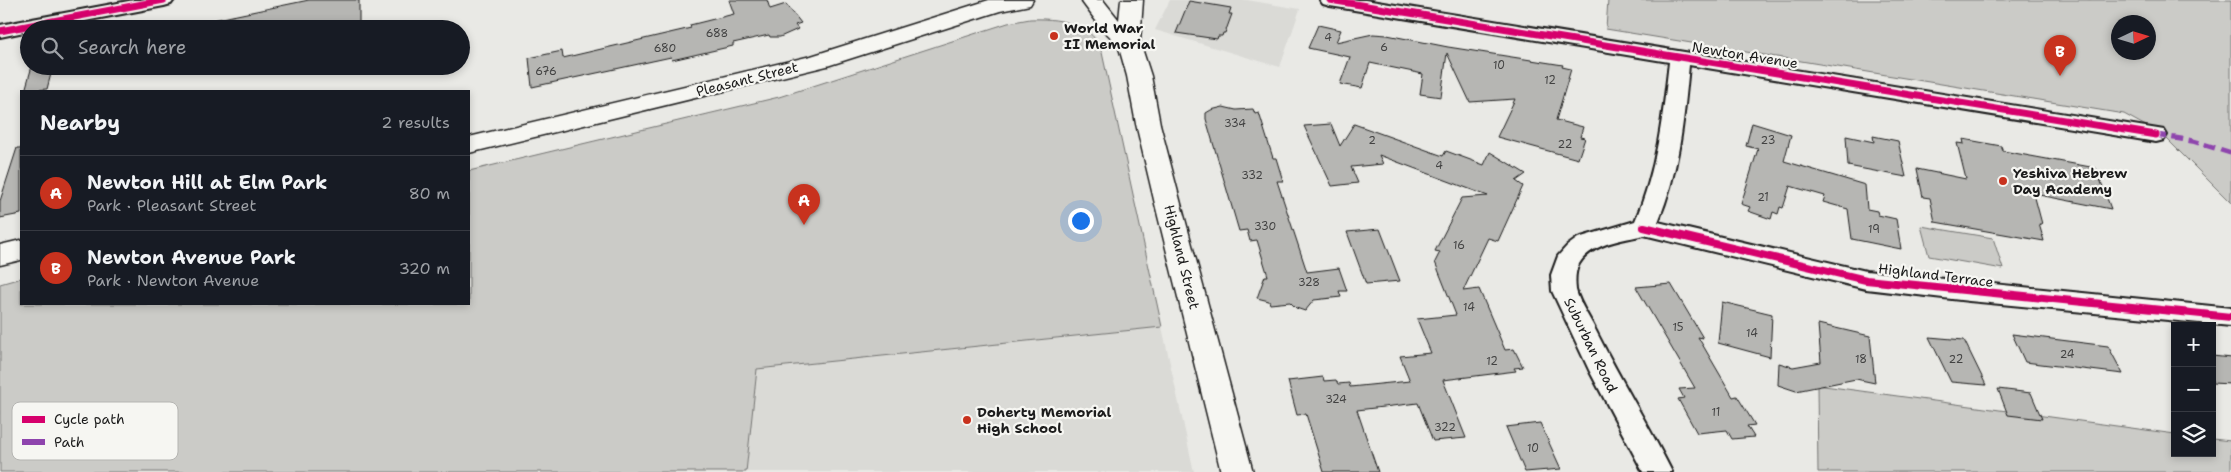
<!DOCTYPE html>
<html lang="en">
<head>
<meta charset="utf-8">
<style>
  body { margin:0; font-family:"Shantell Sans",sans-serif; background:#20242c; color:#f1f3f6 }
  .controls { position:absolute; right:15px; bottom:15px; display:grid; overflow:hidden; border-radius:0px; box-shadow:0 2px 8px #0003 }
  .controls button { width:45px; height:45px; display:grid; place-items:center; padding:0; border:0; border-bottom:1px solid #363941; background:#171b24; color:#f1f3f6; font:25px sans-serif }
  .compass { position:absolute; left:2111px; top:15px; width:45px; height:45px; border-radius:50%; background:#171b24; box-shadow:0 2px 8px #0003; rotate:86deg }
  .you { position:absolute; left:1080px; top:220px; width:18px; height:18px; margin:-12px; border:4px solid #fff; border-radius:50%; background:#1a73e8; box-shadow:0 0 0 8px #1a73e833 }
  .badge { display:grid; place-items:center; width:32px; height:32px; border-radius:50%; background:#c8321e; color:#fff; font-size:16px; font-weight:700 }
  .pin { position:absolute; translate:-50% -41px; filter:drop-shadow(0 1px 2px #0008) }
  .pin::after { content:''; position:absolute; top:26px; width:18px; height:15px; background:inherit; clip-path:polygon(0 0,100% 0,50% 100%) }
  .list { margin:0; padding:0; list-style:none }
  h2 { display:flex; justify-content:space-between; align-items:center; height:65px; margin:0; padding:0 20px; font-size:21px }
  h2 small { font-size:16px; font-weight:400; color:#9ea1a6 }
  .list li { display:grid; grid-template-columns:32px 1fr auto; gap:15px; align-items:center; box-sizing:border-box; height:75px; padding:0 20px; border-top:1px solid #363941 }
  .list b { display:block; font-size:19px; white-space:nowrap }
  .list p { margin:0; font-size:16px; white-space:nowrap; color:#9ea1a6 }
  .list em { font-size:16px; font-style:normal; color:#9ea1a6 }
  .icon { flex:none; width:28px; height:28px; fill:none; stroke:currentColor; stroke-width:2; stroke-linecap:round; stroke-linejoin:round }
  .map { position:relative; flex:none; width:2231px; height:472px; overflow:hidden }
  .search { position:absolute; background:#171b24; box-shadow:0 2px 8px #0003; left:20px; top:20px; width:450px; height:55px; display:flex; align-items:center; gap:12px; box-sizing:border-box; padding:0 18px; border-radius:28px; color:#9ea1a6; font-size:19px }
  .panel { position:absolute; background:#171b24; box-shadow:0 2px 8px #0003; left:20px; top:90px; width:450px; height:215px; border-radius:0px }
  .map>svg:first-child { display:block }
  .built { fill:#dadad6 }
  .green { fill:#cbcbc7; stroke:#747472; fill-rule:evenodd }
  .building { fill:#b6b6b3; stroke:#1c1c1c }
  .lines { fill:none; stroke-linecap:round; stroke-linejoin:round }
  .minor-casing { stroke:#1c1c1c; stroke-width:4 }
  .major-casing { stroke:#1c1c1c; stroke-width:3 }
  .minor { fill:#f6f6f2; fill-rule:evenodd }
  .major { fill:#f6f6f2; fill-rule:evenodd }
  .quiet { stroke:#8e44ad; stroke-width:5.5; stroke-dasharray:11 5.5; stroke-linecap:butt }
  .cycleway-far1-casing { stroke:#f6f6f2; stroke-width:9 }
  .cycleway-casing { stroke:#f6f6f2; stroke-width:11 }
  .cycleway-far1 { stroke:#d6006c; stroke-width:7 }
  .cycleway { stroke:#d6006c; stroke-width:8 }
  .poi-dot { fill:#c8321e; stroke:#f6f6f2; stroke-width:2 }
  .labels { text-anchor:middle; stroke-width:4.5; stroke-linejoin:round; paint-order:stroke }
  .number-label { font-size:11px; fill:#424242 }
  .poi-label { font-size:14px; font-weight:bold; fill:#1c1c1c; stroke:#f6f6f2; text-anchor:start }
  .street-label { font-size:14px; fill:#1c1c1c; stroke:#f6f6f2 }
  .key { fill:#f6f6f2; stroke:#b5b5b2; stroke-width:1 }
  .key-label { font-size:14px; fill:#1c1c1c }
</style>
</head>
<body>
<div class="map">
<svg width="2231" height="472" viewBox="0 0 2231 472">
  <rect width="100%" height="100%" fill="#e9e9e5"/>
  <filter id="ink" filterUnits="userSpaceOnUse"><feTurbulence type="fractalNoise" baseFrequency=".02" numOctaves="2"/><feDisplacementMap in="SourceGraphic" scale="10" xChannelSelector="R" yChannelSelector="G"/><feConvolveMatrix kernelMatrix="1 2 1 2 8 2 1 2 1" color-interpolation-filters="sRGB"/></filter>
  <g filter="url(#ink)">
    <!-- built -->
    <g class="built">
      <path d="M1170,0H1247L1300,9L1280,67L1155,30Z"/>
      <path d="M1162,327L1194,472H746L757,369Z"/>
    </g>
    <!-- green -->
    <g class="green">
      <path d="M1608,0H2231V203L2164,136L2124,114L1606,29ZM2118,22H2148V52H2118Z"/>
      <path d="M1030,19C1056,18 1089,22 1101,48L1162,327L757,369L746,472H0V284L21,278V304H469V171L779,97L1008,23Z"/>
      <path d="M1921,226L1993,238L2003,269L1929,256Z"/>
      <path d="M1817,385L2175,434V453H2212V439L2231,441V472H1818Z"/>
    </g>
    <!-- building -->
    <g class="building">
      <path d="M309,0H359V29H214L213,20Z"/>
      <path d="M729,0H767L770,9L786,4L801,23L795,25L798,29L780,37H770L769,35L733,43V46L672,60L671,57L532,87L529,58L562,51L563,58L691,28L690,25L734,14Z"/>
      <path d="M1189,1L1231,8L1229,14H1232L1225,33H1223L1222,36H1218L1217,39L1176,33Z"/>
      <path d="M1318,25L1341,30L1336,42L1373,34L1387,35L1448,47L1563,65L1562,67L1571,69L1556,120L1583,127L1580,137L1585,138L1578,159L1497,137L1515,99L1470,102L1447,53L1441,97L1420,94L1423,74L1370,63L1362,88L1340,84L1350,57L1308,48Z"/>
      <path d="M32,66H53L47,89L25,91Z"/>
      <path d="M1223,107L1236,110L1253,109L1255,114L1259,113L1273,158H1276L1283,181H1277L1307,272L1339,268L1347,291H1339L1341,297L1314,300L1305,311L1296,308L1290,302L1270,304L1269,301L1257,298L1265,276H1268L1257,240L1250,241L1247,230L1239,231L1206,119V113L1211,110Z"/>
      <path d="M1752,123L1791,135L1784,161L1865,185L1867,209L1877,211L1878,215L1896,219L1901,249L1852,239L1848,209L1823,202L1825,196L1790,186L1783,208L1780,207L1778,214L1773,212L1771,219L1748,211L1750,207L1741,204L1758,149L1746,146Z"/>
      <path d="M1331,124L1340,146L1354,124L1443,156L1446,151L1484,165L1490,152L1526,174L1516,181L1523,186L1498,241L1488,238L1463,291L1479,289L1505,350L1514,349L1523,367L1514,368L1516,371L1443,380L1466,438L1433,441L1418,403L1357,410L1378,472H1324L1306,414L1297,415L1288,381L1323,377L1324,381L1336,380L1338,384L1349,383L1350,387L1410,381L1400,356L1431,353L1417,319L1456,315L1435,262L1440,252L1435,251L1462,198L1488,196L1379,155L1383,164L1351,167L1358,183L1332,186L1304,126Z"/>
      <path d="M1846,136L1874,142L1873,136L1898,141L1906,177L1848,166Z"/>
      <path d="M1963,139L2001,146L2003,151L2096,168L2111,209L2034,194L2042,224H2039L2044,241L1935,222L1930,198L1923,197L1917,169L1966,179L1957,143L1964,144Z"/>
      <path d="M17,148H21V214L0,218V201Z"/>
      <path d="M1380,229L1400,281L1366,284L1347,232Z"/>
      <path d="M1671,284L1703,338L1698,337L1733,397L1737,396L1755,425L1747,426L1754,437L1732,439L1727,430L1697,433L1678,399L1684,398L1679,389L1695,388L1636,287Z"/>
      <path d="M1722,302L1772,314L1770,357L1718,343Z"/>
      <path d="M1818,324L1870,336L1875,383L1856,379L1796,391L1778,385L1779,363L1793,367L1821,362Z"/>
      <path d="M2012,334L2108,346L2123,374L2025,362Z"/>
      <path d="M1929,337L1964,340L1986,385L1951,382Z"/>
      <path d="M2212,356L2231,358V384L2212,383Z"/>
      <path d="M1998,389L2031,393L2042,419L2008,415Z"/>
      <path d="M1540,423L1561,469L1525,472L1506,427Z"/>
    </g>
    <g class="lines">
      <!-- minor casing -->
      <g class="minor-casing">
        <g id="minor">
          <path d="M134,0H174L171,4L164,6L43,29H29V31L0,37V25Z"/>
          <path d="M1320,0H1365L2164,130L2167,135L2164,140L2156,142L1689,65C1684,119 1679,172 1658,222L1866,271L2231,308V326L1969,301L1866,289L1644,235C1624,240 1591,243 1579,264C1575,271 1575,281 1576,290C1579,303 1590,318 1596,331C1620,379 1648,424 1672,472H1643L1589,370L1552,291L1551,275L1558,256L1567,246L1578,238L1635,221C1657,170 1663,116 1669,62L1330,6L1323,4Z"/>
        </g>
      </g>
      <!-- major casing -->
      <g class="major-casing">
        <g id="major">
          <path d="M989,0H1033L1030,5L1000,11L827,66L469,153V137L811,56Z"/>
          <path d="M1083,0H1103L1119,20L1121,0H1143L1140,42L1151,76L1160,124L1181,204L1253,472H1221L1155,204L1136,124L1127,76L1118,44L1102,29L1082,2Z"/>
          <path d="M21,240V260L0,265V245Z"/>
        </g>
      </g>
      <!-- minor -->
      <use href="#minor" class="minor"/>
      <!-- major -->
      <use href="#major" class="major"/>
      <!-- quiet -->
      <path class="quiet" d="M2156,135L2193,141L2231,153"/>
      <!-- cycleway-far1 casing -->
      <g class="cycleway-far1-casing">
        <g id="cycleway-far1">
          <path d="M1330,0L2156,135"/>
          <path d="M0,31L164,0"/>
        </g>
      </g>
      <!-- cycleway casing -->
      <g class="cycleway-casing">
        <path id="cycleway" d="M1644,227L1866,280L2231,317"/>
      </g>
      <!-- cycleway-far1 -->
      <use href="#cycleway-far1" class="cycleway-far1"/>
      <!-- cycleway -->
      <use href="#cycleway" class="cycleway"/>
    </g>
  </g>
  <!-- markers -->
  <g class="poi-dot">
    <circle cx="1054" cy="36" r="5"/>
    <circle cx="2003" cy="181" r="5"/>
    <circle cx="967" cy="420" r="5"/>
  </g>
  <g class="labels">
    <!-- number labels -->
    <g class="number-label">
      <text x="717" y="37">688</text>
      <text x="1328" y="41">4</text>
      <text x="1384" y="51">6</text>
      <text x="665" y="52">680</text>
      <text x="1499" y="69">10</text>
      <text x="546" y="75">676</text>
      <text x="1550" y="84">12</text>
      <text x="1235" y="127">334</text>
      <text x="1372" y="144">2</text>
      <text x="1768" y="144">23</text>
      <text x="1565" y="148">22</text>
      <text x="1439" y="169">4</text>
      <text x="1252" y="179">332</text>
      <text x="1763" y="201">21</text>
      <text x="1265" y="230">330</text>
      <text x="1874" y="233">19</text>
      <text x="1459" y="249">16</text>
      <text x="1309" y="286">328</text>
      <text x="1469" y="311">14</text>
      <text x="1678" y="331">15</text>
      <text x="1752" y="337">14</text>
      <text x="2067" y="358">24</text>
      <text x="1861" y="363">18</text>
      <text x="1956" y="363">22</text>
      <text x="1492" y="365">12</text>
      <text x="1336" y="403">324</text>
      <text x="1716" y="416">11</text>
      <text x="1445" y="431">322</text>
      <text x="1533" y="452">10</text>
    </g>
    <!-- poi labels -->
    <g class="poi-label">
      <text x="1064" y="33">World War<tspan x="1064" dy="16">II Memorial</tspan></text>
      <text x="2013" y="178">Yeshiva Hebrew<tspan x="2013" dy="16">Day Academy</tspan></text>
      <text x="977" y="417">Doherty Memorial<tspan x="977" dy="16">High School</tspan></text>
    </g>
    <!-- street labels -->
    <g class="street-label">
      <text transform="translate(1745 55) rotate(9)" y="5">Newton Avenue</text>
      <text transform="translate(747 79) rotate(-14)" y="5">Pleasant Street</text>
      <text transform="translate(1182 257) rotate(76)" y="5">Highland Street</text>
      <text transform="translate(1936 275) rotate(7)" y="5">Highland Terrace</text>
      <text transform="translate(1591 345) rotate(64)" y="5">Suburban Road</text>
    </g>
  </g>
  <!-- legend -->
  <rect x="12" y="402" width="166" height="58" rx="8" class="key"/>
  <rect x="22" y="416" width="23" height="7" fill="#d6006c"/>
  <rect x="22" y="439" width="23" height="6" fill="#8e44ad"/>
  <g class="key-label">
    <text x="54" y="424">Cycle path</text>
    <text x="54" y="447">Path</text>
  </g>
</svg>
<div class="controls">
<button>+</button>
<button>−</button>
<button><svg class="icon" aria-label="layers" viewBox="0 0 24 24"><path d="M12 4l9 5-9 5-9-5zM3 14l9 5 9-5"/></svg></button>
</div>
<svg class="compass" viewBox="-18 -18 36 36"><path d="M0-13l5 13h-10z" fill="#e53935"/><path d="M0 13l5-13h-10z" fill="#9ea1a6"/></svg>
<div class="you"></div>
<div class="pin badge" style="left:804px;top:225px">A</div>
<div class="pin badge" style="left:2060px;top:76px">B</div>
<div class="search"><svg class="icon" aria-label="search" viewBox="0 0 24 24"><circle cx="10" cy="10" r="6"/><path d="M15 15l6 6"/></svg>Search here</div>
<section class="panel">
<h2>Nearby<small>2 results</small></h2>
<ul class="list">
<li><span class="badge">A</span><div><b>Newton Hill at Elm Park</b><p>Park · Pleasant Street</p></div><em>80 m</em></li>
<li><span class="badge">B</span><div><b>Newton Avenue Park</b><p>Park · Newton Avenue</p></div><em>320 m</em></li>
</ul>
</section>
</div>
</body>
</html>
